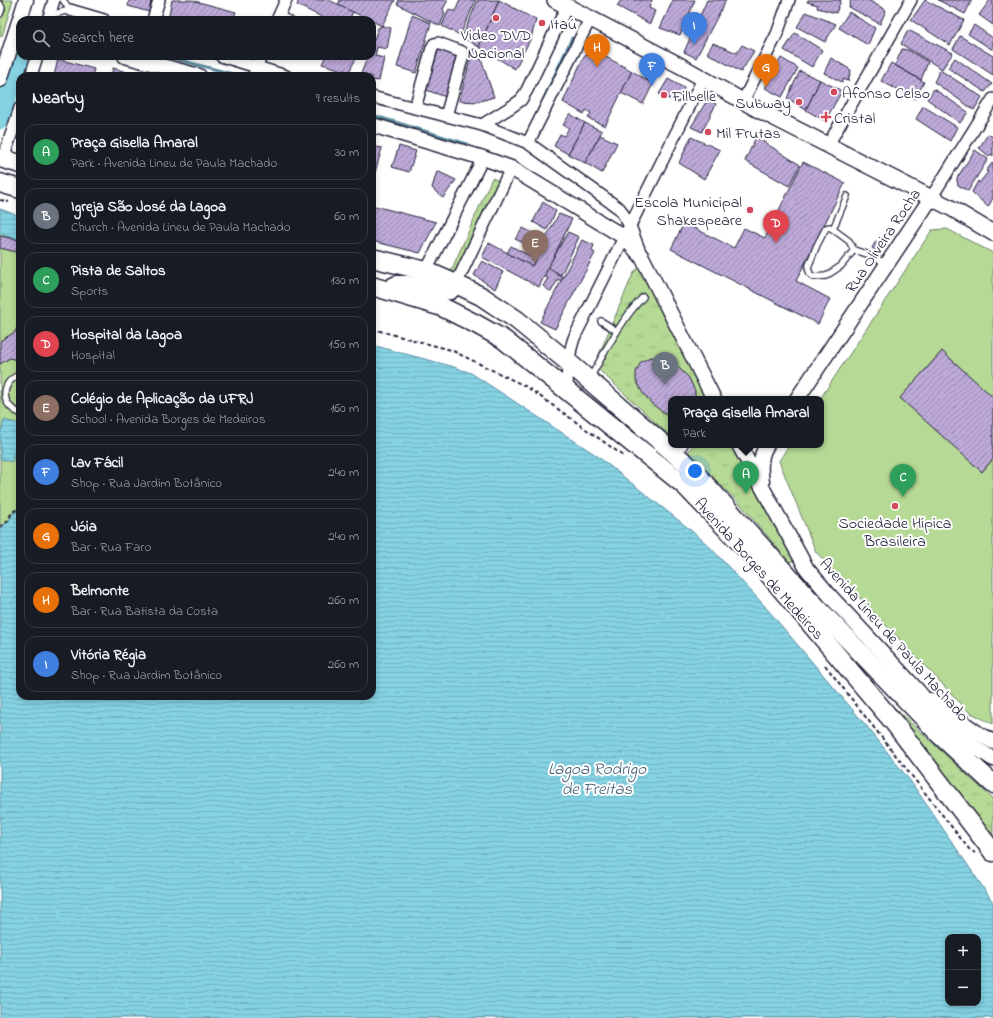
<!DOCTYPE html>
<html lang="en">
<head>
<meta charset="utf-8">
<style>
  body { margin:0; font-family:"Indie Flower",sans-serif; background:#242831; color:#f1f3f6 }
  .controls { position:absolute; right:12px; bottom:12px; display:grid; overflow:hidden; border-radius:8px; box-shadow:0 2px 6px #0003 }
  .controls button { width:36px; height:36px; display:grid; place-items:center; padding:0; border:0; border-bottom:1px solid #363941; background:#171b24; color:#f1f3f6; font:20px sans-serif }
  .you { position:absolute; left:695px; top:471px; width:14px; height:14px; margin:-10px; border:3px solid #fff; border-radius:50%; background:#1a73e8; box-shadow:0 0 0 6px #1a73e833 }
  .badge { display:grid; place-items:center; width:26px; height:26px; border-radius:50%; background:#d93025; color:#fff; font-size:13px; font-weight:700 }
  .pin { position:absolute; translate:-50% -33px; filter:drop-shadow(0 1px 2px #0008) }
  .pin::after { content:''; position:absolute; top:21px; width:14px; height:12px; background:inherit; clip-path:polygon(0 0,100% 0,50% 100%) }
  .popup { position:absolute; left:668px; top:396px; width:156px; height:52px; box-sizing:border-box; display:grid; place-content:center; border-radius:8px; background:#171b24; filter:drop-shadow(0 1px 3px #0005); font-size:13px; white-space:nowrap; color:#9ea1a6 }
  .popup b { font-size:15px; color:#f1f3f6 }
  .popup::after { content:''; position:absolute; left:50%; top:100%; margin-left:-8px; border:8px solid transparent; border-top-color:#171b24 }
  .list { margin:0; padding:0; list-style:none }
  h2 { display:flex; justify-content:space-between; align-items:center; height:52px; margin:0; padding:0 16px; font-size:17px }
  h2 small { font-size:13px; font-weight:400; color:#9ea1a6 }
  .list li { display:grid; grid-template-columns:26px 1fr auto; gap:12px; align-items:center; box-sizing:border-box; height:56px; margin:0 8px 8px; padding:0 8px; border:1px solid #363941; border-radius:12px }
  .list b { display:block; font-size:15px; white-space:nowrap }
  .list p { margin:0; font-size:13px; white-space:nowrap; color:#9ea1a6 }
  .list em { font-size:13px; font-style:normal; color:#9ea1a6 }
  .icon { flex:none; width:22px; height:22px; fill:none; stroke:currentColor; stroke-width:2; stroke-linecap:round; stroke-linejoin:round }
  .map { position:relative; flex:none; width:993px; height:1018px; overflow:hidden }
  .search { position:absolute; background:#171b24; box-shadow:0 2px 6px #0003; left:16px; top:16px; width:360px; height:44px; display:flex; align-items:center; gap:10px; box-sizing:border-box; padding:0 14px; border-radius:12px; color:#9ea1a6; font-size:15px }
  .panel { position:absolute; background:#171b24; box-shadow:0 2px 6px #0003; left:16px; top:72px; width:360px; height:628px; border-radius:12px }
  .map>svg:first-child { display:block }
  .grass { fill:url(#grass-tufts); stroke:#6c7e68 }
  .pitch { fill:#b6da95; stroke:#6c7e68 }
  .water { fill:url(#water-rules); stroke:#5d8ca0; fill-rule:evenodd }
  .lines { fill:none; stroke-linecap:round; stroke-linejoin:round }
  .stream { stroke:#5d8ca0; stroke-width:3 }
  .river { stroke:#85d2e3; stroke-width:19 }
  .building { fill:url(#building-hatch); stroke:#22223b }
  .service-casing { stroke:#22223b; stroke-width:8 }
  .minor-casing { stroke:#22223b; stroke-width:14 }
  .tertiary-casing { stroke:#22223b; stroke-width:17 }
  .secondary-casing { stroke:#22223b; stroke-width:18 }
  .trunk-casing { stroke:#22223b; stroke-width:21 }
  .path { stroke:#22223b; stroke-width:2; stroke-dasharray:4 3; stroke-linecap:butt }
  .service { stroke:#fff; stroke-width:5.5 }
  .minor { stroke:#fff; stroke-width:11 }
  .tertiary { stroke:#fff; stroke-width:14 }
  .secondary { stroke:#fff; stroke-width:15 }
  .trunk { stroke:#fff; stroke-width:18 }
  .poi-dot { fill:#d1495b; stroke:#fff; stroke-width:1.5 }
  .labels { text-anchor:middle; stroke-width:4; stroke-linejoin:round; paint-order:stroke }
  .poi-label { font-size:16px; fill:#22223b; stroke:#fff; text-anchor:start }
  .street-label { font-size:16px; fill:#22223b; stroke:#fff }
  .water-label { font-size:17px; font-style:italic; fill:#456076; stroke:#fff }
</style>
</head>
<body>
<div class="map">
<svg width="993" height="1018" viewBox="0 0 993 1018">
  <defs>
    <pattern id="grass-tufts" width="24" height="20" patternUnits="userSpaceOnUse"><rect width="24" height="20" fill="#b6da95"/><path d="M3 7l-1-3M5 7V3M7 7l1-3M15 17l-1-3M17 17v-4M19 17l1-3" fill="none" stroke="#9cbb81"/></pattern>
    <pattern id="water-rules" width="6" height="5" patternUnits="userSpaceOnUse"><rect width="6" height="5" fill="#85d2e3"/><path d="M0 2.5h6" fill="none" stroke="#73b4c4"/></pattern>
    <pattern id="building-hatch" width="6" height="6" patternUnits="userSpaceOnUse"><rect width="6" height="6" fill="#beaad9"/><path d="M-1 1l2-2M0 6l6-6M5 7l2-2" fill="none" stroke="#9a8ab1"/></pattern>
  </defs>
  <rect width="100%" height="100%" fill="#fff"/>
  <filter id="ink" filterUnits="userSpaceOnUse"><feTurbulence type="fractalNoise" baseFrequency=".025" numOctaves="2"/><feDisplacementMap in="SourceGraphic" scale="8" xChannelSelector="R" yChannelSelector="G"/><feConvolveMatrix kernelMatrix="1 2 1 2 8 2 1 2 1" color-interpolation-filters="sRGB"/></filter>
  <g filter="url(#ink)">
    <!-- grass -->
    <g class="grass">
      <path d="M492,178L504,183L460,276L451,271Z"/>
      <path d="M637,269H643L710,399H671V437L598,369L597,364V359L633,274Z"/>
      <path d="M693,445H736L792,551L794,560L790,562L787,560L769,538L740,504L699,464L689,455L688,452Z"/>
      <path d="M884,698L993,799V842Z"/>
    </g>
    <!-- pitch -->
    <g class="pitch">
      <path d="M0,0H13L2,36L0,37Z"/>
      <path d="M947,229L993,253V724L969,712L816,552L779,461L789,445H821V399H820L932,230Z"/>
      <path d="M0,234L20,240V510L13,513L9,521L0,528Z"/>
    </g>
    <!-- water -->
    <g class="water">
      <path d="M0,209L20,216V240L0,234Z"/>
      <path d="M372,345L451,366L471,373L596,455L687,527L708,545L762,603L869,729L911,782L993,902V1018H0V528L9,521L13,513L20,510V696H372ZM948,937H978V1003H948Z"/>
      <path d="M4,420L20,424V431L12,462L0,459V435Z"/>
    </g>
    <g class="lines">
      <!-- stream -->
      <g class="stream">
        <path d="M165,56L240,76"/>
        <path d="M539,109L572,38"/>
        <path d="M372,115L467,144"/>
      </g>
      <!-- river -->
      <path class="river" d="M0,120L20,56"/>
    </g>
    <!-- building -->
    <g class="building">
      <path d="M129,0H151L149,12L128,6Z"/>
      <path d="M172,0H191L236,12L233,20H168Z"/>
      <path d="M299,0H329L353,12L349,20H328L297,5Z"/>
      <path d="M340,0H395L382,26L372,21V20H370L338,5Z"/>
      <path d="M399,0H448L443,9L445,14L440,26L397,4Z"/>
      <path d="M460,0H476L460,35L442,26L449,9L455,12Z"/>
      <path d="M478,0H499L479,47L462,37Z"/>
      <path d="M499,0L536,20L531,38L515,69L479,47Z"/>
      <path d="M621,0H652L649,8L655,11L650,24L617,6Z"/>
      <path d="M673,0H695L680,35L660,28Z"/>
      <path d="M707,0H726L696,58L684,52Z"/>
      <path d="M808,0H841L836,13L817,8L818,5L807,2Z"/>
      <path d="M851,0H868L886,10L880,24L849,7Z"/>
      <path d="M925,0L964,20L950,45L911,20Z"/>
      <path d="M938,0H972L965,14Z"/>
      <path d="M990,0H993V25L979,15Z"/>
      <path d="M806,12L836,24L825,42L797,27Z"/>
      <path d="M849,12L875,28L868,45L839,28Z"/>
      <path d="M412,15L431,23L416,73L397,67Z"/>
      <path d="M974,25L993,38V50L968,34Z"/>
      <path d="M382,26L391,28L387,49L377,47L375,56L384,58L379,81L372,80V76H360L368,56H372V45L378,28Z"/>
      <path d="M908,30L953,53L942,69L901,44Z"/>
      <path d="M795,33L822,50L812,67L784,50Z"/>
      <path d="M960,36L993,56V75L953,49Z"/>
      <path d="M713,43L737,53L742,45L754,51L741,72L707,53Z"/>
      <path d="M439,47L459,55L446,97L426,90Z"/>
      <path d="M473,49L478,50L494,97L477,102L459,101Z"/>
      <path d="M902,49L908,50L928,62L921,80L895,65Z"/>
      <path d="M595,53L599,57L602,55L632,71L605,126L588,118L591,113L586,110L584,114L563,102L584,56Z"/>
      <path d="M326,56H357L349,72L322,64Z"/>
      <path d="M781,58L798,68L782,97L765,88Z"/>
      <path d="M831,58L851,70L848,81L843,79L842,82L824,73Z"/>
      <path d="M955,58L992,84L985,92L948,68Z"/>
      <path d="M58,59L94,69L92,76H54Z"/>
      <path d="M891,63L924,82L915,99L881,81Z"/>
      <path d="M113,68L137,75L136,76H111Z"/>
      <path d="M940,70L982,97L974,110L934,82Z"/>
      <path d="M632,71L653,84L643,104L621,93Z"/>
      <path d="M800,71L820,80L806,110L787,98Z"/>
      <path d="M668,79L684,88V90L678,103L659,94Z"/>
      <path d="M820,80L842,91L825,121L806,110Z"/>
      <path d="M934,89L968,112L960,123L927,99Z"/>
      <path d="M710,100L716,104L702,132L691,127L706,102Z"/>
      <path d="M923,106L957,127L950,141L916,119Z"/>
      <path d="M570,114L585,123L568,154L554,146L560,134L564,136L569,128L563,125Z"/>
      <path d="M585,123L602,131L585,163L568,154Z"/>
      <path d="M988,134L993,137V156L991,154L989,156L979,148Z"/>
      <path d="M600,135L617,143L602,173L585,163Z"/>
      <path d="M691,137L720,150L704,179L679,163Z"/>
      <path d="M756,137L800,165L789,186L745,161Z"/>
      <path d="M372,146L382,148L372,183Z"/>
      <path d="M399,146L416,151L409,172L392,167Z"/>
      <path d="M975,150L988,159L968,191L958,185L957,181V178Z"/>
      <path d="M803,162L845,183L796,281L830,299L818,324L671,249L684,223L734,248L744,228L765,238Z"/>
      <path d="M993,162V198L988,207L972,192L978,181L979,183L988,172L986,171Z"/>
      <path d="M437,171L456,180L443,198L432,188Z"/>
      <path d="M543,202L556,211L547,230L533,222Z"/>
      <path d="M375,206L436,222L420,253L372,241V216Z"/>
      <path d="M559,214L572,219L539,287L482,257L489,243L532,266L540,251L515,239L523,228L545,239Z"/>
      <path d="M568,232L579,237L561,275L548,267Z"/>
      <path d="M0,236L19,240L16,252L0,248Z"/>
      <path d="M582,240L594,245L592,251L595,253L555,329L540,322Z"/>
      <path d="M876,241L883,245L879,252L872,248Z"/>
      <path d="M511,246L536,259L532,266L507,253Z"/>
      <path d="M482,261L503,272L495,289L474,275Z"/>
      <path d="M548,269L563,277L561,281L558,279L551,292L543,286L548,278L544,276Z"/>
      <path d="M20,322V358L19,361L10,358L0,364V341L15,332Z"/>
      <path d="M942,351L993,397V459L982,472L900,398Z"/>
      <path d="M650,357L660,358L670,362L679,368L689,378L695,391V399H671V415L661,411L651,403L642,392L636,380V372L641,362Z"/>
    </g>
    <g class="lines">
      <!-- service casing -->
      <g class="service-casing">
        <g id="service">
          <path d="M0,4L2,8L0,14"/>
          <path d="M279,14L290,20"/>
          <path d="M50,15L70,10L63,0"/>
          <path d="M833,229L847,196"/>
          <path d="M854,250L841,266L826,276L814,277L810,274L808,268L809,265L817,245L826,228L830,227L849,241L854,250L870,255L886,264"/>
          <path d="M601,321L617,331"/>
          <path d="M20,375C0,381 0,406 20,413"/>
          <path d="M590,378C606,350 621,320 643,297"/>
          <path d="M678,454L685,445"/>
        </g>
      </g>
      <!-- minor casing -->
      <g class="minor-casing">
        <g id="minor">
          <path d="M70,10L104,20"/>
          <path d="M48,20L54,0"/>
          <path d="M153,20L159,0"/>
          <path d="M277,20L286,0"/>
          <path d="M221,56L286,76"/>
          <path d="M31,76L37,56"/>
          <path d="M254,76L256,67L261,56"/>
          <path d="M372,97L482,125L528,143L620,209L630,226L640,252"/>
          <path d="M743,101L777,34L789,0"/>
          <path d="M415,108L432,48L434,44L438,43L462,52L463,55L446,116"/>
          <path d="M482,125L511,107L521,100L527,90L567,6"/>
          <path d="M528,143L590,19"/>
          <path d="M828,145L911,0"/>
          <path d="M3,159L20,108"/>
          <path d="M931,198L993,99"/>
          <path d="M426,271L483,158"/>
          <path d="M456,284L511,168"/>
          <path d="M567,390C567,373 568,355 574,338L703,79"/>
        </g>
      </g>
      <!-- tertiary casing -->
      <g class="tertiary-casing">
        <g id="tertiary">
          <path d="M125,56L199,76"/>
          <path d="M0,80L26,0"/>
          <path d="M372,125L483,158L511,168L624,237L642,257L714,399"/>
          <path d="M797,399L931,198"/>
          <path d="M739,445L807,569L831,597L918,691L944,723L973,746L993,759"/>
          <path d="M762,482C760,470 759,456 767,445"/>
          <path d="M931,700L979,734L993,742"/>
        </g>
      </g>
      <!-- secondary casing -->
      <g class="secondary-casing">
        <path id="secondary" d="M555,0L681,66L755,108L951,208L993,233"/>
      </g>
      <!-- trunk casing -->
      <g class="trunk-casing">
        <g id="trunk">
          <path d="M0,158L20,164"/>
          <path d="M0,183L20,189"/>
          <path d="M372,258L426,271L456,284L481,296L517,320L568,362L690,467L809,599L941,736L993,784"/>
          <path d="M372,286L442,307L476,324L503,339L684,485L756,559L895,724L993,852"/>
          <path d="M393,287L397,285H408L442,291L450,290L456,284"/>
        </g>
      </g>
      <!-- path -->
      <g class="path">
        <path d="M0,200L9,202"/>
        <path d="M372,329L451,350L527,387L625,457"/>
        <path d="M0,527L7,522L12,512L20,508"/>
        <path d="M825,665L969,849L975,853"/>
      </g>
      <!-- service -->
      <use href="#service" class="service"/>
      <!-- minor -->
      <use href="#minor" class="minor"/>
      <!-- tertiary -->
      <use href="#tertiary" class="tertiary"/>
      <!-- secondary -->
      <use href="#secondary" class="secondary"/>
      <!-- trunk -->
      <use href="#trunk" class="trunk"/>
    </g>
  </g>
  <!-- markers -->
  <g class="poi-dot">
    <circle cx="496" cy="18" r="4"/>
    <circle cx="542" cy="23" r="4"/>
    <circle cx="834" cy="92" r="4"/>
    <circle cx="664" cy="95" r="4"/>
    <circle cx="799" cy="102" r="4"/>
    <path d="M824 111h4v4h4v4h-4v4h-4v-4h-4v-4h4z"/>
    <circle cx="708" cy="132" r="4"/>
    <circle cx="750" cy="210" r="4"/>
    <circle cx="895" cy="506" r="4"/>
  </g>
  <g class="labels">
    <!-- poi labels -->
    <g class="poi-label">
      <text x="550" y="29">Itaú</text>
      <text x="496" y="40" text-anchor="middle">Video DVD<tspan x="496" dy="18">Nacional</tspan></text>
      <text x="842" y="98">Afonso Celso</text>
      <text x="672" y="101">Filbelle</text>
      <text x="791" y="108" text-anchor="end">Subway</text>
      <text x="834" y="123">Cristal</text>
      <text x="716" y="138">Mil Frutas</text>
      <text x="742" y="207" text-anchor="end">Escola Municipal<tspan x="742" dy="18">Shakespeare</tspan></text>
      <text x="895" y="528" text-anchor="middle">Sociedade Hípica<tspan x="895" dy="18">Brasileira</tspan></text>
    </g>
    <!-- street labels -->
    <g class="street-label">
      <text transform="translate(882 240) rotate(-56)" y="6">Rua Oliveira Rocha</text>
      <text transform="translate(760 568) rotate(48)" y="6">Avenida Borges de Medeiros</text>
      <text transform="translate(895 639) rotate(48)" y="6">Avenida Lineu de Paula Machado</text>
    </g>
    <!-- water labels -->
    <g class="water-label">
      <text x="597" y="774">Lagoa Rodrigo<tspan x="597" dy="20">de Freitas</tspan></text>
    </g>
  </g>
</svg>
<div class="controls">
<button>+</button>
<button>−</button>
</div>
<div class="you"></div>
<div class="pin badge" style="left:746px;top:494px;background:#2e9e5b">A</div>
<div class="popup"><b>Praça Gisella Amaral</b>Park</div>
<div class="pin badge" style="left:665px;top:385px;background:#6b7280">B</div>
<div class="pin badge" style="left:903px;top:497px;background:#2e9e5b">C</div>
<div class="pin badge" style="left:776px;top:243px;background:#e0444e">D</div>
<div class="pin badge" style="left:535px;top:263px;background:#8d6e63">E</div>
<div class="pin badge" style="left:652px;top:86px;background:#3f7fe0">F</div>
<div class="pin badge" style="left:766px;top:87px;background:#e8710a">G</div>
<div class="pin badge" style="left:597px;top:67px;background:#e8710a">H</div>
<div class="pin badge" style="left:694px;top:45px;background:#3f7fe0">I</div>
<div class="search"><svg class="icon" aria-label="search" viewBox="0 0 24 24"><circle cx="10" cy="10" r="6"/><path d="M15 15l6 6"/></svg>Search here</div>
<section class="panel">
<h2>Nearby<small>9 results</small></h2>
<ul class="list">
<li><span class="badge" style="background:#2e9e5b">A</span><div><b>Praça Gisella Amaral</b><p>Park · Avenida Lineu de Paula Machado</p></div><em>30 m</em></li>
<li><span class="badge" style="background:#6b7280">B</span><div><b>Igreja São José da Lagoa</b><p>Church · Avenida Lineu de Paula Machado</p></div><em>60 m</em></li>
<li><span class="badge" style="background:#2e9e5b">C</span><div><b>Pista de Saltos</b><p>Sports</p></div><em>130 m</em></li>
<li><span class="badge" style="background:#e0444e">D</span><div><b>Hospital da Lagoa</b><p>Hospital</p></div><em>150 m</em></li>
<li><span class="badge" style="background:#8d6e63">E</span><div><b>Colégio de Aplicação da UFRJ</b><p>School · Avenida Borges de Medeiros</p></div><em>160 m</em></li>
<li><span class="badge" style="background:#3f7fe0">F</span><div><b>Lav Fácil</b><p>Shop · Rua Jardim Botânico</p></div><em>240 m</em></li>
<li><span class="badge" style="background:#e8710a">G</span><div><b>Jóia</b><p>Bar · Rua Faro</p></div><em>240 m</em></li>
<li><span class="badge" style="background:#e8710a">H</span><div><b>Belmonte</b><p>Bar · Rua Batista da Costa</p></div><em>260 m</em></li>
<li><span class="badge" style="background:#3f7fe0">I</span><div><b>Vitória Régia</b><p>Shop · Rua Jardim Botânico</p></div><em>260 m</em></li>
</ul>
</section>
</div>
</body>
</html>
